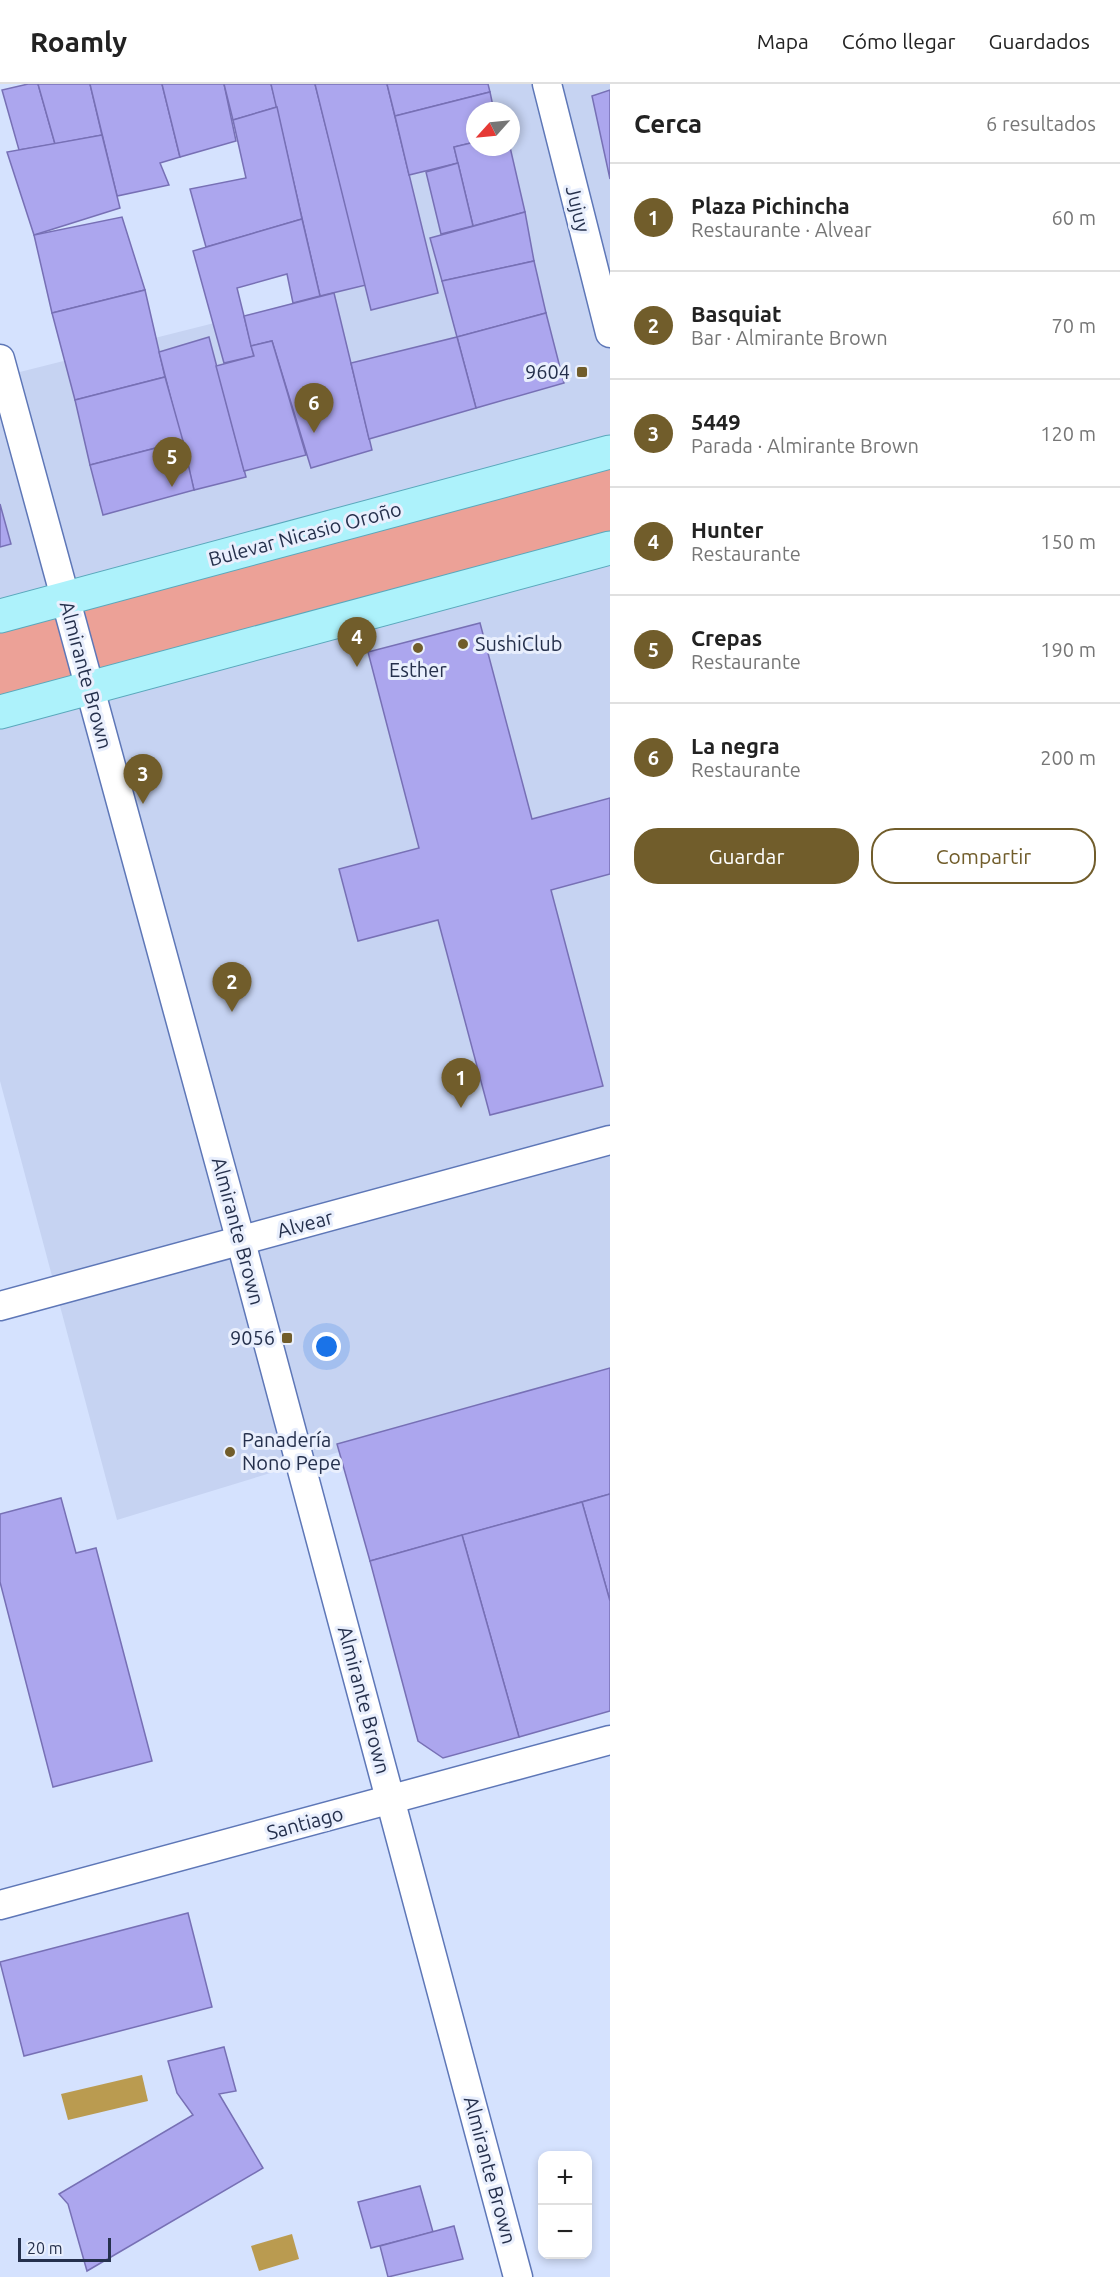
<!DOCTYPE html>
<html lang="es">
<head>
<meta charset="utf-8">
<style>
  body { margin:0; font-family:Ubuntu,sans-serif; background:#f6f6f6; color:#222 }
  .controls { position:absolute; right:18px; bottom:18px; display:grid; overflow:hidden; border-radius:12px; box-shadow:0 3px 9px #0003 }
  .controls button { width:54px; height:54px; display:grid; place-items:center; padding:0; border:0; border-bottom:2px solid #e0e0e0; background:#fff; color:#222; font:30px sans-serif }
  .compass { position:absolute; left:466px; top:18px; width:54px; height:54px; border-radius:50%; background:#fff; box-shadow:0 3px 9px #0003; rotate:243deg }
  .scale { position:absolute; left:18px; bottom:15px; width:93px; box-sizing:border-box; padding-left:6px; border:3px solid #25304c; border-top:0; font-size:16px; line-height:21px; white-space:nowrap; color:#25304c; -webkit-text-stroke:4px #e9effd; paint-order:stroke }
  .you { position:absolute; left:327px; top:1263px; width:21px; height:21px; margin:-15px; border:4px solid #fff; border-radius:50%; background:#1a73e8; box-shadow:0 0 0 9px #1a73e833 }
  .badge { display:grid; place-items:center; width:39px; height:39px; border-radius:50%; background:#715d2b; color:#fff; font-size:20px; font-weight:700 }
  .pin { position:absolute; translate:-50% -50px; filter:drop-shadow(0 2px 3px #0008) }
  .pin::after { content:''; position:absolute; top:32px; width:21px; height:18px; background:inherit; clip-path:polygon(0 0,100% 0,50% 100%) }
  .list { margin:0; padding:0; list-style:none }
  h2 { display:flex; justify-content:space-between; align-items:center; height:78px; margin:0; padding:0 24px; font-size:26px }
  h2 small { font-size:20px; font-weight:400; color:#767676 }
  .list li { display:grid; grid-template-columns:39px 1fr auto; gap:18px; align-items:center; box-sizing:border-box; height:108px; padding:0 24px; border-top:2px solid #e0e0e0 }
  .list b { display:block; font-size:22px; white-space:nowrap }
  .list p { margin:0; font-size:20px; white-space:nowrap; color:#767676 }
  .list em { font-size:20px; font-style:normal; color:#767676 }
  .actions { display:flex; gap:12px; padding:18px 24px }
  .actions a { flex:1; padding:14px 0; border:2px solid #715d2b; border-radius:24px; text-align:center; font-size:21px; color:#715d2b }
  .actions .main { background:#715d2b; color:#fff }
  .map { position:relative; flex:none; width:610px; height:2193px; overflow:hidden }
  header { display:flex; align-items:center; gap:36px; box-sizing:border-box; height:84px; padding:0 30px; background:#fff; border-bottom:2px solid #e0e0e0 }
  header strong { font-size:28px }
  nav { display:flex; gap:33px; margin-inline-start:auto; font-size:21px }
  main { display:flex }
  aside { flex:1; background:#fff }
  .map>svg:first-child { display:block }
  .built { fill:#c6d3f2; fill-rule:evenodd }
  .green { fill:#eca197 }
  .water { fill:#ba9b50 }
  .building { fill:#aca6ee; stroke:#7770b5; stroke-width:1.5 }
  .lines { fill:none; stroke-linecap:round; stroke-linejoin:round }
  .street-casing { stroke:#5e77b7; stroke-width:31 }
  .primary-casing { stroke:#5aa8bc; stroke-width:35 }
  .street { stroke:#fff; stroke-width:28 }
  .primary { stroke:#adf2fb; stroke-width:33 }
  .poi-dot { fill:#715d2b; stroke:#e9effd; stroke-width:2 }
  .labels { text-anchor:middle; stroke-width:6; stroke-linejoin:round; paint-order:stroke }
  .street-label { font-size:20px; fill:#25304c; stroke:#e9effd }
  .poi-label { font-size:20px; fill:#25304c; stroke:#e9effd; text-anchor:end }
</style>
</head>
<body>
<header>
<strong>Roamly</strong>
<nav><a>Mapa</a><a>Cómo llegar</a><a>Guardados</a></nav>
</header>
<main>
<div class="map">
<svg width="610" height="2193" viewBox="0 0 610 2193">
  <rect width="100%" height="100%" fill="#d5e2fe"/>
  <!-- built -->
  <path class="built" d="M375,0H610V1285L117,1436L0,997V293L420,187ZM475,27H511V63H475Z"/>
  <!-- green -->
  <path class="green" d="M610,368V464L0,628V532Z"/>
  <!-- water -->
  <g class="water">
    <path d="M142,1991L148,2017L68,2036L61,2010Z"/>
    <path d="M292,2150L299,2175L259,2187L251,2162Z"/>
  </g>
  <!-- building -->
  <g class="building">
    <path d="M28,0H38L55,60L19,66L2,6Z"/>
    <path d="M38,0H90L102,51L55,60Z"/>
    <path d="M90,0H162L180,73L160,79L169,101L117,112Z"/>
    <path d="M162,0H224L236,57L180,73Z"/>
    <path d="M224,0H271L277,23L233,36Z"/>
    <path d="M271,0H315L366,201L320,212Z"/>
    <path d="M315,0H387L438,209L371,226Z"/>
    <path d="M387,0H488L490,8L395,32Z"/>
    <path d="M610,6V95L592,12Z"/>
    <path d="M490,8L494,27H475V58L454,63L458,79L409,91L395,32Z"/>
    <path d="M277,23L302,135L206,163L190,105L246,94L233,36Z"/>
    <path d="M102,51L120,124L34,151L7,68Z"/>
    <path d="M475,58V63H510L525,128L473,142L454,63Z"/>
    <path d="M458,79L473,142L441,150L426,88Z"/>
    <path d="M525,128L534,177L442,197L430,154Z"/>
    <path d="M122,133L145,206L52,229L34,151Z"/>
    <path d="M302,135L320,212L293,219L287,190L237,204L254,272L224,279L193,167Z"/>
    <path d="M534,177L546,229L457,253L442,197Z"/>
    <path d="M145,206L165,293L75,316L52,229Z"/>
    <path d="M334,209L372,366L311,384L272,257L251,262L244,232Z"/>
    <path d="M546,229L564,299L476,324L457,253Z"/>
    <path d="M209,253L246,393L194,406L159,268Z"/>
    <path d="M457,253L476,324L369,355L351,279Z"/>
    <path d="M272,257L306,371L244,387L216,282L254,272L251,262Z"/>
    <path d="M165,293L183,357L90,381L75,316Z"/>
    <path d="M183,357L194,406L103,431L90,381Z"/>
    <path d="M0,420L11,460L0,463Z"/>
    <path d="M480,539L532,735L610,714V790L551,806L603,1002L490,1031L438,836L358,857L339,785L419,764L368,568Z"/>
    <path d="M610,1284V1410L370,1477L337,1360Z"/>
    <path d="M610,1410V1517L582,1418Z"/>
    <path d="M61,1414L76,1469L96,1464L152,1677L53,1703L0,1498V1430Z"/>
    <path d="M582,1418L610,1517V1627L519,1653L462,1451Z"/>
    <path d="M462,1451L519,1653L443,1674L418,1657L370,1477Z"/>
    <path d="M188,1829L212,1923L24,1972L0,1878Z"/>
    <path d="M224,1963L236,2007L219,2010L263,2084L87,2187L68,2120L59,2110L193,2031L177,2009L168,1977Z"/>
    <path d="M420,2102L433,2148L371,2164L358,2118Z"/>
    <path d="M454,2142L463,2175L388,2193L380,2162Z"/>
  </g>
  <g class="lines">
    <!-- street casing -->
    <g class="street-casing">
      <g id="street">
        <path d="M547,0L610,249"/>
        <path d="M0,275L241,1158L518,2193"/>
        <path d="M0,1222L610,1056"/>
        <path d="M0,1821L610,1656"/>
      </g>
    </g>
    <!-- primary casing -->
    <g class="primary-casing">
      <g id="primary">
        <path d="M0,532L610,368"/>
        <path d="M0,628L610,464"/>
      </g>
    </g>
    <!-- street -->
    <use href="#street" class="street"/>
    <!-- primary -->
    <use href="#primary" class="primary"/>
  </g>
  <!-- markers -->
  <g class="poi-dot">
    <rect x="576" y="282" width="12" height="12" rx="3"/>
    <circle cx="463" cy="560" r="6"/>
    <circle cx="418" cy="564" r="6"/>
    <rect x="281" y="1248" width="12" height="12" rx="3"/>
    <circle cx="230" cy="1368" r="6"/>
  </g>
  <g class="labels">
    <!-- street labels -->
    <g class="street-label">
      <text transform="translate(578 125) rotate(76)" y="7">Jujuy</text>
      <text transform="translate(305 450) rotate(-15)" y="7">Bulevar Nicasio Oroño</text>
      <text transform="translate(86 591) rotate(75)" y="7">Almirante Brown</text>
      <text transform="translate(305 1140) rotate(-15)" y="7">Alvear</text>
      <text transform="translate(238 1147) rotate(75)" y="7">Almirante Brown</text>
      <text transform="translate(364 1616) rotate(75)" y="7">Almirante Brown</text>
      <text transform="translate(305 1739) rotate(-15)" y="7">Santiago</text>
      <text transform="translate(490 2086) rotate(75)" y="7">Almirante Brown</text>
    </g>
    <!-- poi labels -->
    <g class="poi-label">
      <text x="570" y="295">9604</text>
      <text x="475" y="567" text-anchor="start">SushiClub</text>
      <text x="418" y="593" text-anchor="middle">Esther</text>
      <text x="275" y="1261">9056</text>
      <text x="242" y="1363" text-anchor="start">Panadería<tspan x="242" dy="23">Nono Pepe</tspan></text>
    </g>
  </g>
</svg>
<div class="controls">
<button>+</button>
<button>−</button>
</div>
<svg class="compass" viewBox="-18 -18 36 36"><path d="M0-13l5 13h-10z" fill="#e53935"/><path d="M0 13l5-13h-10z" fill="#767676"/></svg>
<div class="scale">20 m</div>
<div class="you"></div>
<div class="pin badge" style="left:461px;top:1024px">1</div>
<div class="pin badge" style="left:232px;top:928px">2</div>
<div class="pin badge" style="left:143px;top:720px">3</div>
<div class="pin badge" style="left:357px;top:583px">4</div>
<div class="pin badge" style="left:172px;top:403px">5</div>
<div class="pin badge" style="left:314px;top:349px">6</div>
</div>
<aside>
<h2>Cerca<small>6 resultados</small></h2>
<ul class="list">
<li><span class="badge">1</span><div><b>Plaza Pichincha</b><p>Restaurante · Alvear</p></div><em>60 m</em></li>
<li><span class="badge">2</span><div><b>Basquiat</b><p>Bar · Almirante Brown</p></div><em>70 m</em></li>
<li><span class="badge">3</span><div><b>5449</b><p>Parada · Almirante Brown</p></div><em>120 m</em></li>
<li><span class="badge">4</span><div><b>Hunter</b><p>Restaurante</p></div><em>150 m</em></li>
<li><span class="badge">5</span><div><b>Crepas</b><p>Restaurante</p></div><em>190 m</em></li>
<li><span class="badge">6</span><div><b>La negra</b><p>Restaurante</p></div><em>200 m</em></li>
</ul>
<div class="actions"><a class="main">Guardar</a><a>Compartir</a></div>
</aside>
</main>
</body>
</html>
